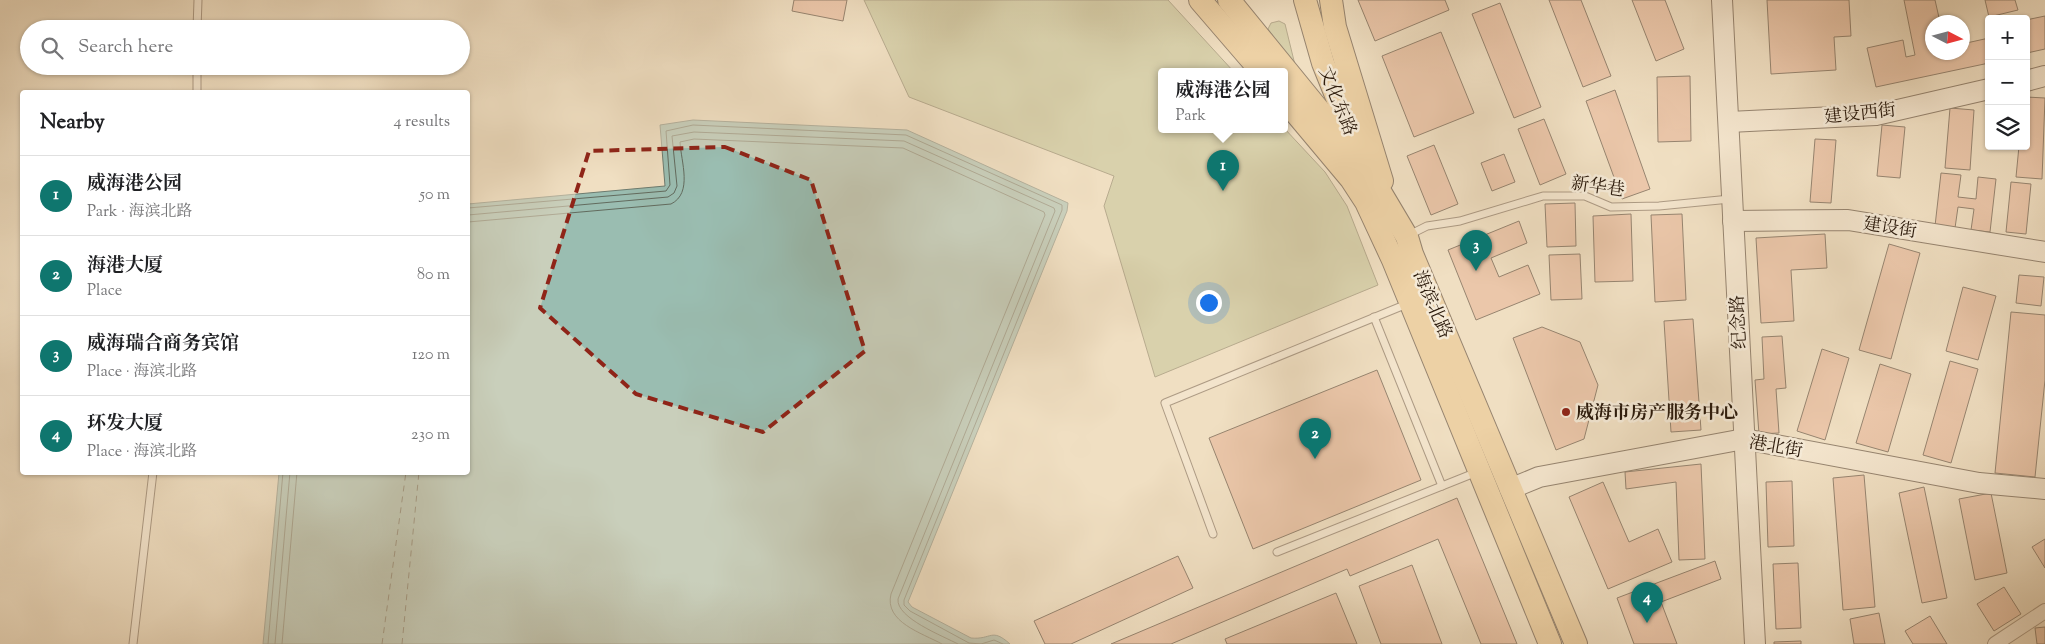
<!DOCTYPE html>
<html lang="en">
<head>
<meta charset="utf-8">
<style>
  body { margin:0; font-family:"Sorts Mill Goudy","Noto Serif SC",serif; background:#f6f6f6; color:#202124 }
  .controls { position:absolute; right:15px; top:15px; display:grid; overflow:hidden; border-radius:5px; box-shadow:0 1px 4px #0004 }
  .controls button { width:45px; height:45px; display:grid; place-items:center; padding:0; border:0; border-bottom:1px solid #e0e0e0; background:#fff; color:#202124; font:25px sans-serif }
  .compass { position:absolute; left:1925px; top:15px; width:45px; height:45px; border-radius:50%; background:#fff; box-shadow:0 1px 4px #0004; rotate:96deg }
  .you { position:absolute; left:1208px; top:302px; width:18px; height:18px; margin:-12px; border:4px solid #fff; border-radius:50%; background:#1a73e8; box-shadow:0 0 0 8px #1a73e833 }
  .badge { display:grid; place-items:center; width:32px; height:32px; border-radius:50%; background:#0f766e; color:#fff; font-size:16px; font-weight:700 }
  .pin { position:absolute; translate:-50% -41px; filter:drop-shadow(0 1px 2px #0008) }
  .pin::after { content:''; position:absolute; top:26px; width:18px; height:15px; background:inherit; clip-path:polygon(0 0,100% 0,50% 100%) }
  .popup { position:absolute; left:1158px; top:68px; width:130px; height:65px; box-sizing:border-box; display:grid; place-content:center; border-radius:5px; background:#fff; filter:drop-shadow(0 1px 4px #0005); font-size:16px; white-space:nowrap; color:#757577 }
  .popup b { font-size:19px; color:#202124 }
  .popup::after { content:''; position:absolute; left:50%; top:100%; margin-left:-10px; border:10px solid transparent; border-top-color:#fff }
  .list { margin:0; padding:0; list-style:none }
  h2 { display:flex; justify-content:space-between; align-items:center; height:65px; margin:0; padding:0 20px; font-size:21px }
  h2 small { font-size:16px; font-weight:400; color:#757577 }
  .list li { display:grid; grid-template-columns:32px 1fr auto; gap:15px; align-items:center; box-sizing:border-box; height:80px; padding:0 20px; border-top:1px solid #e0e0e0 }
  .list b { display:block; font-size:19px; white-space:nowrap }
  .list p { margin:0; font-size:16px; white-space:nowrap; color:#757577 }
  .list em { font-size:16px; font-style:normal; color:#757577 }
  .icon { flex:none; width:28px; height:28px; fill:none; stroke:currentColor; stroke-width:2; stroke-linecap:round; stroke-linejoin:round }
  .map { position:relative; flex:none; width:2045px; height:644px; overflow:hidden }
  .search { position:absolute; background:#fff; box-shadow:0 1px 4px #0004; left:20px; top:20px; width:450px; height:55px; display:flex; align-items:center; gap:12px; box-sizing:border-box; padding:0 18px; border-radius:28px; color:#757577; font-size:19px }
  .panel { position:absolute; background:#fff; box-shadow:0 1px 4px #0004; left:20px; top:90px; width:450px; height:385px; border-radius:5px }
  .map>svg:first-child { display:block }
  .green { fill:#bcc191; stroke:#736d4e }
  .water { fill:#9abdb1; stroke:#6d7b6f }
  .lines { fill:none; stroke-linecap:round; stroke-linejoin:round }
  .shore { stroke:#626b5e; stroke-width:1 }
  .ferry { stroke:#515245; stroke-width:1; stroke-dasharray:6 5; stroke-linecap:butt }
  .building { fill:#e5ab8d; stroke:#2a190b }
  .lane-casing { stroke:#5c4a39; stroke-width:9 }
  .street-casing { stroke:#5c4a39; stroke-width:16 }
  .secondary-casing { stroke:#2a190b; stroke-width:22 }
  .primary-casing { stroke:#2a190b; stroke-width:24 }
  .lane { stroke:#f5ead7; stroke-width:7 }
  .street { stroke:#f5ead7; stroke-width:14 }
  .secondary { stroke:#f5ead7; stroke-width:20 }
  .primary { stroke:#e8c081; stroke-width:22 }
  .marked { fill:none; stroke:#8f2418; stroke-width:4; stroke-dasharray:10 6; stroke-linejoin:round }
  .poi-dot { fill:#8f2418; stroke:#f5ead7; stroke-width:2 }
  .labels { text-anchor:middle; stroke-width:5; stroke-linejoin:round; paint-order:stroke }
  .street-label { font-size:18px; fill:#2a190b; stroke:#f5ead7 }
  .poi-label { font-size:18px; font-weight:bold; fill:#2a190b; stroke:#f5ead7; text-anchor:start }
</style>
</head>
<body>
<div class="map">
<svg width="2045" height="644" viewBox="0 0 2045 644">
  <rect width="100%" height="100%" fill="#f0dfc2"/>
  <filter id="stains"><feTurbulence type="fractalNoise" baseFrequency=".004" numOctaves="4"/><feColorMatrix values="0 0 0 0 .2 0 0 0 0 .09 0 0 0 0 .02 0 0 0 .5 -.17"/></filter>
  <radialGradient id="worn" r=".72"><stop offset=".6" stop-color="#630" stop-opacity="0"/><stop offset="1" stop-color="#630" stop-opacity=".3"/></radialGradient>
  <!-- green -->
  <g class="green">
    <path d="M864,0H1168L1234,72H1162V130H1284V128L1325,172L1347,206L1378,285L1155,377L1104,206L1114,176L909,97Z"/>
    <path d="M1279,21L1285,24L1296,69L1268,29L1271,23Z"/>
  </g>
  <!-- water -->
  <path class="water" d="M693,120L907,130L1068,203L1067,211L908,602L912,607L971,638C992,640 991,627 1010,644H263L279,473L468,472V204L665,186L660,125Z"/>
  <g class="lines">
    <!-- shore -->
    <g class="shore">
      <path d="M468,208L666,191L670,185L666,131L693,125L906,135L1062,205V210L904,600V605L910,611L969,643L981,644L994,640L1003,644"/>
      <path d="M468,215L668,197L674,193L677,186L672,136L694,132L904,141L1054,208L1055,211L898,599C896,618 943,636 958,644"/>
      <path d="M468,222L671,204C693,193 681,162 680,142L694,139L903,148L1044,212L1045,215L891,594C884,622 922,633 942,644"/>
      <path d="M268,644L283,472"/>
      <path d="M275,644L290,472"/>
      <path d="M282,644L297,472"/>
    </g>
    <!-- ferry -->
    <g class="ferry">
      <path d="M382,644L406,472"/>
      <path d="M402,644L419,472"/>
    </g>
  </g>
  <!-- building -->
  <g class="building">
    <path d="M794,0H847L843,21L792,11Z"/>
    <path d="M1358,0H1445L1449,10L1375,41Z"/>
    <path d="M1549,0H1581L1611,76L1583,87Z"/>
    <path d="M1632,0H1665L1684,49L1656,61Z"/>
    <path d="M1767,0H1849L1851,36L1834,37L1836,70L1771,74Z"/>
    <path d="M1904,0H1935L1940,22H1932V52H1962V44L1989,38V63L1876,87L1867,48L1903,40L1906,57L1915,55Z"/>
    <path d="M1985,0H2015L2018,10L1989,17Z"/>
    <path d="M1500,3L1541,107L1514,118L1472,14Z"/>
    <path d="M2045,16V49L2027,53L2026,20Z"/>
    <path d="M1441,32L1474,113L1414,137L1382,56Z"/>
    <path d="M1690,76L1691,141L1658,142L1657,77Z"/>
    <path d="M1615,90L1650,189L1622,199L1586,101Z"/>
    <path d="M2026,97L2045,98L2042,179L2016,177L2019,146H2026Z"/>
    <path d="M1950,108L1974,110L1970,170L1945,168Z"/>
    <path d="M1544,119L1566,174L1540,185L1518,129Z"/>
    <path d="M1882,125L1905,127L1900,178L1877,176Z"/>
    <path d="M1815,139L1836,140L1831,203L1810,202Z"/>
    <path d="M1434,145L1458,204L1431,215L1407,156Z"/>
    <path d="M1504,154L1515,182L1492,191L1481,163Z"/>
    <path d="M1941,173L1961,175L1958,197L1976,199L1978,177L1996,179L1990,232L1971,230L1974,209L1958,207L1955,228L1935,226Z"/>
    <path d="M2011,182L2031,184L2026,234L2006,232Z"/>
    <path d="M1575,203L1576,246L1547,247L1545,204Z"/>
    <path d="M1631,214L1633,281L1595,282L1593,216Z"/>
    <path d="M1682,214L1686,300L1655,302L1651,215Z"/>
    <path d="M1519,221L1527,243L1491,258L1499,277L1528,265L1540,294L1476,320L1448,250Z"/>
    <path d="M1825,234L1827,268L1791,270L1794,321L1761,323L1756,238Z"/>
    <path d="M1889,244L1920,253L1891,359L1859,350Z"/>
    <path d="M1580,254L1582,299L1551,300L1549,255Z"/>
    <path d="M2019,275L2044,277L2041,306L2016,303Z"/>
    <path d="M1963,287L1996,296L1978,360L1946,351Z"/>
    <path d="M2011,312L2045,315V380L2035,477L1995,473Z"/>
    <path d="M1693,319L1701,430L1671,432L1664,321Z"/>
    <path d="M1542,327L1580,342L1598,385L1584,439L1556,450L1513,338Z"/>
    <path d="M1782,336L1786,388L1776,389L1779,433L1759,434L1755,380L1764,379L1762,337Z"/>
    <path d="M1822,349L1849,358L1825,440L1797,431Z"/>
    <path d="M1950,361L1978,369L1951,463L1923,455Z"/>
    <path d="M1880,364L1911,374L1888,452L1856,443Z"/>
    <path d="M1377,370L1421,480L1253,549L1209,438Z"/>
    <path d="M1701,464L1705,559L1679,560L1676,482L1626,489L1625,472Z"/>
    <path d="M1864,475L1875,607L1843,610L1833,478Z"/>
    <path d="M1792,481L1794,546L1768,547L1766,482Z"/>
    <path d="M1603,482L1629,542L1658,529L1672,562L1608,589L1569,497Z"/>
    <path d="M1924,487L1947,598L1922,603L1899,493Z"/>
    <path d="M1991,493L2007,573L1975,580L1959,499Z"/>
    <path d="M1457,498L1517,644H1481L1438,539L1350,576L1347,569L1171,644H1111Z"/>
    <path d="M2045,539V568L2032,547Z"/>
    <path d="M1178,556L1193,588L1071,644H1045L1034,621Z"/>
    <path d="M1715,561L1721,579L1661,602L1677,644H1634L1617,598Z"/>
    <path d="M1798,563L1801,628L1776,629L1773,564Z"/>
    <path d="M1412,565L1442,644H1381L1359,586Z"/>
    <path d="M2004,587L2021,614L1994,631L1977,604Z"/>
    <path d="M1336,593L1357,644H1227L1225,639Z"/>
    <path d="M1879,613L1885,644H1854L1850,619Z"/>
    <path d="M1930,616L1947,644H1913L1905,631Z"/>
    <path d="M2045,627V644H2037L2035,628Z"/>
    <path d="M1801,641V644H1774V642Z"/>
  </g>
  <g class="lines">
    <!-- lane casing -->
    <g class="lane-casing">
      <g id="lane">
        <path d="M197,29L198,0"/>
        <path d="M197,92V66"/>
        <path d="M1409,235L1427,226L1460,221L1543,196H1585L1611,207L1659,206L1730,199"/>
        <path d="M1374,317L1442,486"/>
        <path d="M1213,534L1165,403L1407,304"/>
        <path d="M1277,552L1477,472"/>
        <path d="M133,644L153,472"/>
      </g>
    </g>
    <!-- street casing -->
    <g class="street-casing">
      <path id="street" d="M1995,644L2045,611"/>
    </g>
    <!-- secondary casing -->
    <g class="secondary-casing">
      <g id="secondary">
        <path d="M1722,0L1755,644"/>
        <path d="M2026,81L2045,76"/>
        <path d="M1729,122L1876,115L1989,89"/>
        <path d="M1733,221L1848,220L2045,252"/>
        <path d="M1510,489L1539,477L1744,439L1979,483L2045,489"/>
      </g>
    </g>
    <!-- primary casing -->
    <g class="primary-casing">
      <g id="primary">
        <path d="M1200,0L1262,72"/>
        <path d="M1229,0L1366,168L1407,237L1412,254L1576,644"/>
        <path d="M1305,0L1323,63L1356,145"/>
        <path d="M1331,0L1335,27L1382,181"/>
        <path d="M1284,99L1351,179L1366,202L1393,260L1550,644"/>
      </g>
    </g>
    <!-- lane -->
    <use href="#lane" class="lane"/>
    <!-- street -->
    <use href="#street" class="street"/>
    <!-- secondary -->
    <use href="#secondary" class="secondary"/>
    <!-- primary -->
    <use href="#primary" class="primary"/>
  </g>
  <!-- marked area -->
  <path d="M0 0H2045V644H0ZM725,147L811,180L865,351L763,432L636,394L540,308L589,151Z" fill="#f0dfc2" fill-opacity=".55" fill-rule="evenodd"/>
  <path class="marked" d="M725,147L811,180L865,351L763,432L636,394L540,308L589,151Z"/>
  <!-- markers -->
  <circle class="poi-dot" cx="1566" cy="412" r="5"/>
  <g class="labels">
    <!-- street labels -->
    <g class="street-label">
      <text transform="translate(1338 101) rotate(68)" y="6">文化东路</text>
      <text transform="translate(1860 113) rotate(-6)" y="6">建设西街</text>
      <text transform="translate(1598 186) rotate(8)" y="6">新华巷</text>
      <text transform="translate(1890 227) rotate(9)" y="6">建设街</text>
      <text transform="translate(1433 304) rotate(67)" y="6">海滨北路</text>
      <text transform="translate(1738 322) rotate(-93)" y="6">纪念路</text>
      <text transform="translate(1776 446) rotate(10)" y="6">港北街</text>
    </g>
    <!-- poi labels -->
    <g class="poi-label">
      <text x="1576" y="418">威海市房产服务中心</text>
    </g>
  </g>
  <rect width="100%" height="100%" filter="url(#stains)"/>
  <rect width="100%" height="100%" fill="url(#worn)"/>
</svg>
<div class="controls">
<button>+</button>
<button>−</button>
<button><svg class="icon" aria-label="layers" viewBox="0 0 24 24"><path d="M12 4l9 5-9 5-9-5zM3 14l9 5 9-5"/></svg></button>
</div>
<svg class="compass" viewBox="-18 -18 36 36"><path d="M0-13l5 13h-10z" fill="#e53935"/><path d="M0 13l5-13h-10z" fill="#757577"/></svg>
<div class="you"></div>
<div class="pin badge" style="left:1223px;top:191px">1</div>
<div class="popup"><b>威海港公园</b>Park</div>
<div class="pin badge" style="left:1315px;top:459px">2</div>
<div class="pin badge" style="left:1476px;top:271px">3</div>
<div class="pin badge" style="left:1647px;top:623px">4</div>
<div class="search"><svg class="icon" aria-label="search" viewBox="0 0 24 24"><circle cx="10" cy="10" r="6"/><path d="M15 15l6 6"/></svg>Search here</div>
<section class="panel">
<h2>Nearby<small>4 results</small></h2>
<ul class="list">
<li><span class="badge">1</span><div><b>威海港公园</b><p>Park · 海滨北路</p></div><em>50 m</em></li>
<li><span class="badge">2</span><div><b>海港大厦</b><p>Place</p></div><em>80 m</em></li>
<li><span class="badge">3</span><div><b>威海瑞合商务宾馆</b><p>Place · 海滨北路</p></div><em>120 m</em></li>
<li><span class="badge">4</span><div><b>环发大厦</b><p>Place · 海滨北路</p></div><em>230 m</em></li>
</ul>
</section>
</div>
</body>
</html>
